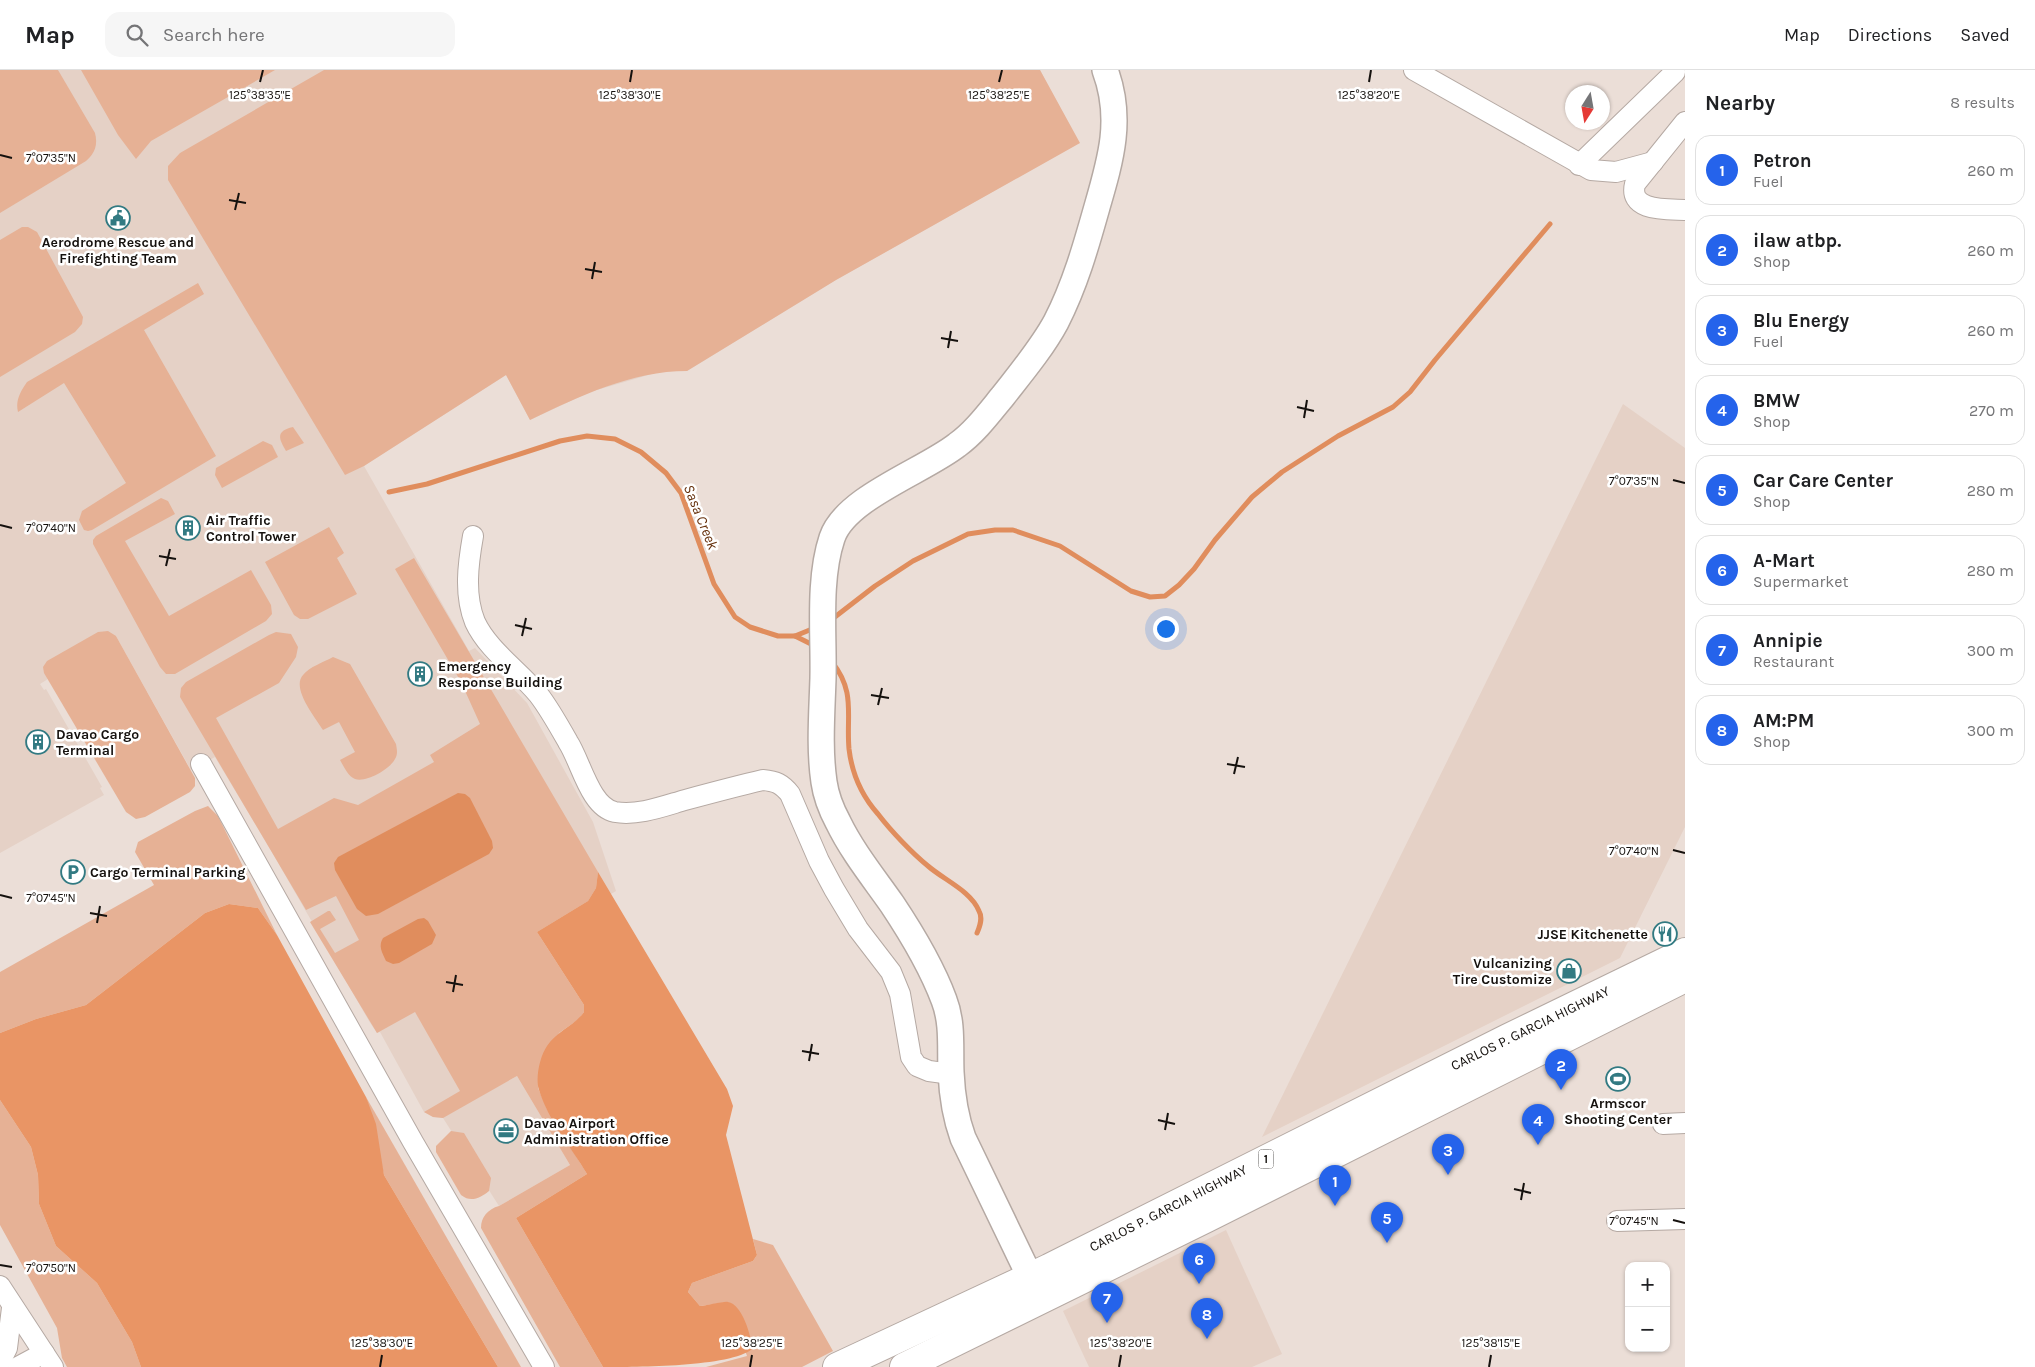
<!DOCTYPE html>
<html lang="en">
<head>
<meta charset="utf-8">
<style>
  body { margin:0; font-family:Karla,sans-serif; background:#f6f6f6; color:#202124 }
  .controls { position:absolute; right:15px; bottom:15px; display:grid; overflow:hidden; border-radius:10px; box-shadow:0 1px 4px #0004 }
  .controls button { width:45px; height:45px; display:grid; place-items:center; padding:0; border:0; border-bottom:1px solid #e0e0e0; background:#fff; color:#202124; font:25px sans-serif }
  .compass { position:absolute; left:1565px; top:15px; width:45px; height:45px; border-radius:50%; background:#fff; box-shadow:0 1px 4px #0004; rotate:191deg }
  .you { position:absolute; left:1165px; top:558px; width:18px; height:18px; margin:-12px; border:4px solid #fff; border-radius:50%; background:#1a73e8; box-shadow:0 0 0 8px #1a73e833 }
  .badge { display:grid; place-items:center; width:32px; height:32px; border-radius:50%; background:#2563eb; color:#fff; font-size:16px; font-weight:700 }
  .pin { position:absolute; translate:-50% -41px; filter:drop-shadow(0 1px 2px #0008) }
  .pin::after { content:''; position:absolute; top:26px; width:18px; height:15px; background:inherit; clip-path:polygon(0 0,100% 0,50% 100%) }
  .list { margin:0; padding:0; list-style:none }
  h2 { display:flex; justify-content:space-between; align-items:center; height:65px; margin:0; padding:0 20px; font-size:21px }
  h2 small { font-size:16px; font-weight:400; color:#757577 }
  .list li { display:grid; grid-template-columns:32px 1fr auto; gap:15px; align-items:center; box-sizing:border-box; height:70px; margin:0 10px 10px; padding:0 10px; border:1px solid #e0e0e0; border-radius:15px }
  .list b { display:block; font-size:19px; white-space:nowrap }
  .list p { margin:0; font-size:16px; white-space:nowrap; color:#757577 }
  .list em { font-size:16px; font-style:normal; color:#757577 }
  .icon { flex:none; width:28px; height:28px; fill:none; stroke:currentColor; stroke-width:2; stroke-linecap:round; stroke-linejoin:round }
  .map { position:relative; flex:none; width:1685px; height:1297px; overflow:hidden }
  header { display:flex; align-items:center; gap:30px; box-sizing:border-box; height:70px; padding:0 25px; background:#fff; border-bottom:1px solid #e0e0e0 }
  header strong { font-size:24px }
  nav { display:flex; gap:28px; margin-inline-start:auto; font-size:18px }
  .search { width:350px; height:45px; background:#f6f6f6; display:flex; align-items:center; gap:12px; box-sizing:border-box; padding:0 18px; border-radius:15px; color:#757577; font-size:19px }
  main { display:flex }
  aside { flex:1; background:#fff }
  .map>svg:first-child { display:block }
  .built { fill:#e5d1c6 }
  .green { fill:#e6b195 }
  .forest { fill:#e99565 }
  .water { fill:#e08d5d }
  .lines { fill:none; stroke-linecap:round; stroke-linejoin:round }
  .stream { stroke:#e08d5d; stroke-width:5 }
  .minor-casing { stroke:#b5a9a3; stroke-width:22 }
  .major-casing { stroke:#b5a9a3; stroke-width:28 }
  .highway-casing { stroke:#b5a9a3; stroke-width:30 }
  .minor { stroke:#fff; stroke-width:20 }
  .major { stroke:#fff; stroke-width:25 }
  .highway { stroke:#fff; stroke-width:28 }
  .ticks { fill:none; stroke:#15110e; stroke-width:2 }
  .labels { text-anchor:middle; stroke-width:5; stroke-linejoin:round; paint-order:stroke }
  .shield { fill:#fff; stroke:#5b5856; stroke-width:1 }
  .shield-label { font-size:12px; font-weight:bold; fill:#15110e }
  .poi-label { font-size:14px; font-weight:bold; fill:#15110e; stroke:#fff; text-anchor:start }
  .street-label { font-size:14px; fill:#15110e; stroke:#fff }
  .water-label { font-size:15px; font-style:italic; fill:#67320e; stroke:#fff }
  .ticks-label { font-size:12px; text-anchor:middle; fill:#15110e; stroke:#fff; stroke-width:5; stroke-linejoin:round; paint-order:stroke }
</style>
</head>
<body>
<header>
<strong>Map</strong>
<div class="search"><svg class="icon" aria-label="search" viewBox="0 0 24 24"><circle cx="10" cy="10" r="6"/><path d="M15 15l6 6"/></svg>Search here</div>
<nav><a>Map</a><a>Directions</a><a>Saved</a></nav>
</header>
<main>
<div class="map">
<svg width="1685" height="1297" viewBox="0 0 1685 1297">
  <rect width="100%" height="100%" fill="#ebded7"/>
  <!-- built -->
  <g class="built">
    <path d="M0,0H1040L1079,73L836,210L687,301H662L590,322L530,350L506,305L364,396L469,581L475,578L527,633L593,752L616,821L415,941L468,1033L517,1006L570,1095L499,1136L443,1048L433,1047L424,1042L380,962L377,963L369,951L273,784L215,687L191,700L116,566L40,614L44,620L46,619L102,717L100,718L104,725L0,783Z"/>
    <path d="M1623,334L1685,378V757L1620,888L1262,1067Z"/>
    <path d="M1226,1160L1282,1284L1252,1297H1089L1063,1241Z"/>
  </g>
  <!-- green -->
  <g class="green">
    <path d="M0,0H58L95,63C98,75 95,83 86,91L0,143Z"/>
    <path d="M81,0H275L151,71L136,89L118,65Z"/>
    <path d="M324,0H1040L1080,73L836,210L687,301C632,301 580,326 530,350L506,305L364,396L345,405L168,110V96L180,83Z"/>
    <path d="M22,157H28L37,162L83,247L82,254L75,262L0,307V170Z"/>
    <path d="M198,213L204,224L144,260L216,386L92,460L88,461L84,460L79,450L82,441L126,413L64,313L18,342C15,330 21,321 27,312Z"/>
    <path d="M293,357L304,373L286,381C279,369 275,361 293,357Z"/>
    <path d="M263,371L272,375L278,387L222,418L215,405L216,398Z"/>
    <path d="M161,428L168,431L175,444L125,471L169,546L251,500L271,535L272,544L266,551L175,604H166L160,597L93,474V470L96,466Z"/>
    <path d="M329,457L344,483L337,488L357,524L308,549H300L294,545L265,492Z"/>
    <path d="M414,488L598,802L596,818L588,831L537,862L584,935V942L579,949L559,963L538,1018L547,1039L587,1104L516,1148L603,1297H560L481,1158C481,1147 488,1139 499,1136L570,1095L517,1006L443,1048L433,1047L424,1042L460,1021L415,942L377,963L310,852L328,841H330L336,850L320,859L335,883L359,870L336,826L306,840L180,627L181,618L186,612L269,565L276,562L291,564L298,577L296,587L279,613L216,648L278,759L334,728L358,735L434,692L430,685L480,654L461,612L395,499Z"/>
    <path d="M108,561L116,566L195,708V716L190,722L145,747L136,749L126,742L44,603L43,597L47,591L98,562Z"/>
    <path d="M333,587L350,594L396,674C397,680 398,684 395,689C390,699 366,713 355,709C348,706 344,697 340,690L355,682L339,652L323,660C315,647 291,618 303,605C309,597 324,592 333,587Z"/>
    <path d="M208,736L218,746L277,865L258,838L229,834L205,843L86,935L36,949L0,963V902L154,815L135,782L138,772L195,741Z"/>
    <path d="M366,1027L521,1297H498L384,1105Z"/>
    <path d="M0,1030L31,1077L38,1105L39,1134L56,1176L97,1213L132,1272L141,1297H67L62,1288L57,1258L0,1155Z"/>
    <path d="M451,1061L464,1063L491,1108L489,1121C480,1128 471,1133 461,1125L436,1082V1076Z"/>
    <path d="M753,1169L773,1175L833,1281L802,1297H706L747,1286L728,1232L700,1236L688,1222L692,1213L753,1191L757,1185Z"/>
  </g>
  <!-- forest -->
  <g class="forest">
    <path d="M598,802L727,1019L733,1036L726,1065L757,1185L753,1191L692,1213L688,1222L700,1236C706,1236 724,1231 728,1232C742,1234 752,1267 752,1279C731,1297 636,1297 603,1297L516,1148L587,1104C571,1077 548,1050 539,1020C535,1008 540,986 547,976C557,961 574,956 584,942V935L537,862L588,831L596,818Z"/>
    <path d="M229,834L258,838L277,865L366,1027L376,1054L384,1105L498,1297H141L132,1272L97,1213L56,1176L39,1134L38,1105L31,1077L0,1030V963L36,949L86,935L205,843Z"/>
  </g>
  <!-- water -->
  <g class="water">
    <path d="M458,723L465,724L470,728L492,771L493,778L489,784L378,844L366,846L357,839L335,800L334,793L338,787Z"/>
    <path d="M424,848L428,851L436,865L432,874L399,893L393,894L386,891C382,882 378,876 383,868L418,849Z"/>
  </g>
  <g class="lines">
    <!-- stream -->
    <g class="stream">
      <path d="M389,422L427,414L560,371L587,366L615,369L641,382L666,403L681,423L714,514L735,547L750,557L778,566H795L817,557"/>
      <path d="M831,550L875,516L913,491L968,464L995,460H1013L1060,476L1131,521L1150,527L1165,526L1179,515L1194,499L1215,470L1252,427L1282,402L1338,366L1393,337L1410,322L1435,290L1550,154"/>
      <path d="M795,566L815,576"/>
      <path d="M832,592C856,622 846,645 849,679C852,704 862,726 878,744C891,761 912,783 928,796C944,810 971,821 979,841C983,848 980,856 977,863"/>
    </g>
    <!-- minor casing -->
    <g class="minor-casing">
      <g id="minor">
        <path d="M1414,0L1591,100L1616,102L1653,92"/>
        <path d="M1685,52L1635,114C1628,142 1667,139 1685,140"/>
        <path d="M1579,95L1675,2"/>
        <path d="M473,466C468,494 464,525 475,552C488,580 518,600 538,624C549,638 559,656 568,672C581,692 590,737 615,742C638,746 664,736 685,730C711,723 737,716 763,710C776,711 782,714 790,724L819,791L834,819L858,859L891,902L900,924L911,987L917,996L929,1001L951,1004"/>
        <path d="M201,694L413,1072L544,1297"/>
        <path d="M1663,1054L1685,1053"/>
        <path d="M1617,1151L1685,1149"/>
        <path d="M0,1216L53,1297"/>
        <path d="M0,1292L7,1278L12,1238"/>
        <path d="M18,1297L44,1283"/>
      </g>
    </g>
    <!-- major casing -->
    <g class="major-casing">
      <path id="major" d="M1030,1207L963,1068C955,1046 952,1025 951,1002C950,978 953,953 944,930C931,895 912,864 892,834C873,807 852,781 838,752C831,739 826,726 824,712C819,678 822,642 823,608C824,564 818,510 832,468C845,428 924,401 957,375C975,362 989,343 1003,326C1021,303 1042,278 1056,252C1075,215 1086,176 1097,137C1111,89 1123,48 1105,0"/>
    </g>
    <!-- highway casing -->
    <g class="highway-casing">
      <g id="highway">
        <path d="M837,1297L1049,1198L1508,968L1685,882"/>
        <path d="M904,1297L1207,1148L1685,908"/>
      </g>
    </g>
    <!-- minor -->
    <use href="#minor" class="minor"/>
    <!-- major -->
    <use href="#major" class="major"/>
    <!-- highway -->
    <use href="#highway" class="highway"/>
  </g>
  <!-- ticks -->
  <path class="ticks" d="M260,12L263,0M630,12L632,0M999,12L1002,0M1369,12L1371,0M0,85L12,88M229,130L246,133M235,140L239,123M585,199L602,202M592,209L595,192M941,268L958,271M948,278L951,261M1297,337L1314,341M1304,348L1307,330M1673,410L1685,413M0,455L12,458M159,486L176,489M166,496L170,479M515,555L532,559M522,566L526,548M871,625L889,628M878,635L882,618M1227,694L1245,697M1234,704L1238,687M1673,780L1685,783M0,825L12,828M90,843L107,846M97,853L100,836M446,912L463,915M453,922L456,905M802,981L819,984M809,991L812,974M1158,1050L1175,1054M1165,1060L1168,1043M1514,1119L1531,1123M1521,1130L1524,1113M1673,1150L1685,1153M0,1195L12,1197M380,1297L382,1285M750,1297L752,1285M1119,1297L1121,1285M1489,1297L1491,1285"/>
  <!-- icons -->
  <defs>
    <g id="civic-ring" transform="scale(1.25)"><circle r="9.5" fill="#fff" stroke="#327a82" stroke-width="1.5"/><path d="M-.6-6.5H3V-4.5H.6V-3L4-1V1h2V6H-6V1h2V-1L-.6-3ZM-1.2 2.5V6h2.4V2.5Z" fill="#327a82"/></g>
    <g id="building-ring" transform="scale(1.25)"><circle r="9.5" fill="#fff" stroke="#327a82" stroke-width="1.5"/><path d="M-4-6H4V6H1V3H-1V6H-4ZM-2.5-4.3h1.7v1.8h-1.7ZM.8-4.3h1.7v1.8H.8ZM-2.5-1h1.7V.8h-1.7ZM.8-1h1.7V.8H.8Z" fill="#327a82"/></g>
    <g id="parking-ring" transform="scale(1.25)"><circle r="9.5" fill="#fff" stroke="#327a82" stroke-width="1.5"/><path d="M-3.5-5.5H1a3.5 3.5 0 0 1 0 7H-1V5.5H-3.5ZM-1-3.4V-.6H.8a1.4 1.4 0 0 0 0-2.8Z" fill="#327a82"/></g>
    <g id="restaurant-ring" transform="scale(1.25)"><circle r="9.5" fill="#fff" stroke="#327a82" stroke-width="1.5"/><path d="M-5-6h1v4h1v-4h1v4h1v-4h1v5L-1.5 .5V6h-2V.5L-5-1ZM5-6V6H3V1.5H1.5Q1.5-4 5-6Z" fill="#327a82"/></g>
    <g id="shop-ring" transform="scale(1.25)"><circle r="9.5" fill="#fff" stroke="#327a82" stroke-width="1.5"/><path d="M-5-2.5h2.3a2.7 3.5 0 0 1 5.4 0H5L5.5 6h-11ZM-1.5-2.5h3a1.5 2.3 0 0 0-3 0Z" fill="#327a82"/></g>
    <g id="stadium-ring" transform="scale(1.25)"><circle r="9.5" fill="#fff" stroke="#327a82" stroke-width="1.5"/><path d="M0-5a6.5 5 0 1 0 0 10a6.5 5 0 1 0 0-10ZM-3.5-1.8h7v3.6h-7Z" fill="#327a82"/></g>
    <g id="office-ring" transform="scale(1.25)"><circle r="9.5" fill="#fff" stroke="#327a82" stroke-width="1.5"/><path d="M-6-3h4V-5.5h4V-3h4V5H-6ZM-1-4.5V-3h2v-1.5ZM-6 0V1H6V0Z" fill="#327a82"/></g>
  </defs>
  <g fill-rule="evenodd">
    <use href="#civic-ring" x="118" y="148"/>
    <use href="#building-ring" x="188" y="458"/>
    <use href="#building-ring" x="420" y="604"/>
    <use href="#building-ring" x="38" y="672"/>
    <use href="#parking-ring" x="73" y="802"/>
    <use href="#restaurant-ring" x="1665" y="864"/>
    <use href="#shop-ring" x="1569" y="901"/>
    <use href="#stadium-ring" x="1618" y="1009"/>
    <use href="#office-ring" x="506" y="1061"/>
  </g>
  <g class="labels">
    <!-- shield labels -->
    <rect class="shield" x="1258.5" y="1079.5" width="15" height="19" rx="4"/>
    <g class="shield-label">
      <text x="1266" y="1093">1</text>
    </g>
    <!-- poi labels -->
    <g class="poi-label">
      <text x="118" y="177" text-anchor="middle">Aerodrome Rescue and<tspan x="118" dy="16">Firefighting Team</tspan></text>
      <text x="206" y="455">Air Traffic<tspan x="206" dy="16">Control Tower</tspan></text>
      <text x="438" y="601">Emergency<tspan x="438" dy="16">Response Building</tspan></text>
      <text x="56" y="669">Davao Cargo<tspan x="56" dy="16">Terminal</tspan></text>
      <text x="90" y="807">Cargo Terminal Parking</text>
      <text x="1648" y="869" text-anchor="end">JJSE Kitchenette</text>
      <text x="1552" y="898" text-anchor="end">Vulcanizing<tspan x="1552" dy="16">Tire Customize</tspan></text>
      <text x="1618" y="1038" text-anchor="middle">Armscor<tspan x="1618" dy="16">Shooting Center</tspan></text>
      <text x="524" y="1058">Davao Airport<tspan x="524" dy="16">Administration Office</tspan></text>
    </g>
    <!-- street labels -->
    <g class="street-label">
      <text transform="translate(1530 958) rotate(-26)" y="5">CARLOS P. GARCIA HIGHWAY</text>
      <text transform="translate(1168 1138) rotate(-27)" y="5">CARLOS P. GARCIA HIGHWAY</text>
    </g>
    <!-- water labels -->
    <g class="water-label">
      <text transform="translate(701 447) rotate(68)" y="5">Sasa Creek</text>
    </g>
  </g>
  <g class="ticks-label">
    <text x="260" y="29">125°38'35"E</text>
    <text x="630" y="29">125°38'30"E</text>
    <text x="999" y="29">125°38'25"E</text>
    <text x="1369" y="29">125°38'20"E</text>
    <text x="51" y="92">7°07'35"N</text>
    <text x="1634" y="415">7°07'35"N</text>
    <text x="51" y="462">7°07'40"N</text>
    <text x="1634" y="785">7°07'40"N</text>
    <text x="51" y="832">7°07'45"N</text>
    <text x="1634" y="1155">7°07'45"N</text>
    <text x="51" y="1202">7°07'50"N</text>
    <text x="382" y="1277">125°38'30"E</text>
    <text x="752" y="1277">125°38'25"E</text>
    <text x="1121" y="1277">125°38'20"E</text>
    <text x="1491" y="1277">125°38'15"E</text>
  </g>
</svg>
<div class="controls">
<button>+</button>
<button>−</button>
</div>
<svg class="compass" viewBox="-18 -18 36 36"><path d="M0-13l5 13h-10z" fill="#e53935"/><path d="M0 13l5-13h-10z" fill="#757577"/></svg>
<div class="you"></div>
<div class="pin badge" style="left:1335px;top:1136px">1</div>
<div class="pin badge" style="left:1561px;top:1020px">2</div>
<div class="pin badge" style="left:1448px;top:1105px">3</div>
<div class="pin badge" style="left:1538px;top:1075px">4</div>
<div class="pin badge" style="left:1387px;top:1173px">5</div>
<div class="pin badge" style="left:1199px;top:1214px">6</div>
<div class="pin badge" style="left:1107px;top:1253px">7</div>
<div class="pin badge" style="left:1207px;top:1269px">8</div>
</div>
<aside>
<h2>Nearby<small>8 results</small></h2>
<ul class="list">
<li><span class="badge">1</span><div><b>Petron</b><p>Fuel</p></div><em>260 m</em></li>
<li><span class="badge">2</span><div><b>ilaw atbp.</b><p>Shop</p></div><em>260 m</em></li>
<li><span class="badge">3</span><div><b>Blu Energy</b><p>Fuel</p></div><em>260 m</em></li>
<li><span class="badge">4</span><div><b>BMW</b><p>Shop</p></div><em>270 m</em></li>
<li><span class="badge">5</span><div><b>Car Care Center</b><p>Shop</p></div><em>280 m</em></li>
<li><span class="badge">6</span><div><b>A-Mart</b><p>Supermarket</p></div><em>280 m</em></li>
<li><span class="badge">7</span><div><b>Annipie</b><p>Restaurant</p></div><em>300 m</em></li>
<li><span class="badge">8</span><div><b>AM:PM</b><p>Shop</p></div><em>300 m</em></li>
</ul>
</aside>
</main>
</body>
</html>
